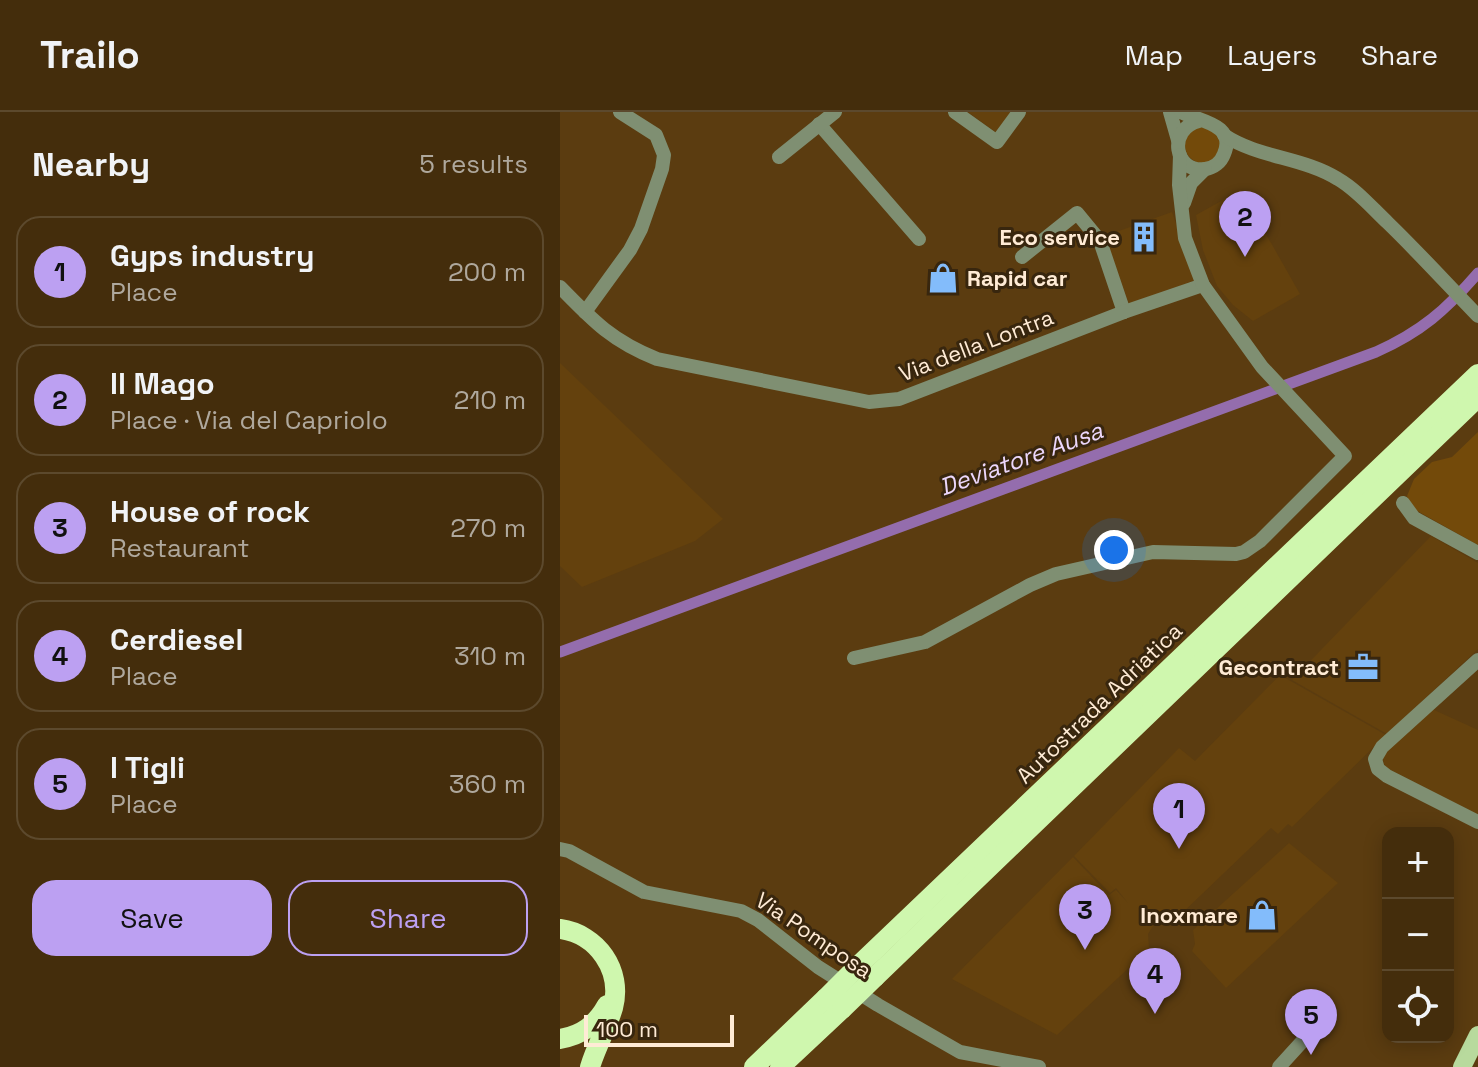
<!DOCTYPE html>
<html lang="en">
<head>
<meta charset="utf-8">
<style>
  body { margin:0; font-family:"Space Grotesk",sans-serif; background:#4b3515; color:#f1f3f6 }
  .controls { position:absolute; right:24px; bottom:24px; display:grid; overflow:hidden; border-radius:16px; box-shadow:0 4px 20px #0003 }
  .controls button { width:72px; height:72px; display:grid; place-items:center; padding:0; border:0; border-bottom:2px solid #5c492d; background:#442d0c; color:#f1f3f6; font:40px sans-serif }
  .scale { position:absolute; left:24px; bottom:20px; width:150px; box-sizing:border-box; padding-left:8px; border:4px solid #ffebd5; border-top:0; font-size:22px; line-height:28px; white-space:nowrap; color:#ffebd5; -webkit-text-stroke:6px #38260e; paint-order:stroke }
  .you { position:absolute; left:554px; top:438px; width:28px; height:28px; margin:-20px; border:6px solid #fff; border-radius:50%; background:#1a73e8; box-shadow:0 0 0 12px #1a73e833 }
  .badge { display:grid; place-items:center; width:52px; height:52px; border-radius:50%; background:#bca0f2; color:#111; font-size:26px; font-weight:700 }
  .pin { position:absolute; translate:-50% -66px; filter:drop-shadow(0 2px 4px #0008) }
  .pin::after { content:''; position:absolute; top:42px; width:28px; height:24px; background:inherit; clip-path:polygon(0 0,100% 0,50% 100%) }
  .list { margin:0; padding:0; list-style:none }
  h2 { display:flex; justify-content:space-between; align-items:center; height:104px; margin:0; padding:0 32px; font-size:34px }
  h2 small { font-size:26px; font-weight:400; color:#afa89d }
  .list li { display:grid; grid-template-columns:52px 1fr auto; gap:24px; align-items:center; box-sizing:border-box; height:112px; margin:0 16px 16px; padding:0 16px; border:2px solid #5c492d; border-radius:24px }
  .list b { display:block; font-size:30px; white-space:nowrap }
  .list p { margin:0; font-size:26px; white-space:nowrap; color:#afa89d }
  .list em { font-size:26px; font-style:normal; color:#afa89d }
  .actions { display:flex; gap:16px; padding:24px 32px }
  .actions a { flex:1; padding:18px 0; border:2px solid #bca0f2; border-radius:24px; text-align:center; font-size:28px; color:#bca0f2 }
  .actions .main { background:#bca0f2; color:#111 }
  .icon { flex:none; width:44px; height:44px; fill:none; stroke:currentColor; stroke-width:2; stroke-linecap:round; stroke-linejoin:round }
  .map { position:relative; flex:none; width:918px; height:955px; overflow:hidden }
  header { display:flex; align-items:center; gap:48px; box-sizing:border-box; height:112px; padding:0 40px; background:#442d0c; border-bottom:2px solid #5c492d }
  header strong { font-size:38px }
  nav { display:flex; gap:44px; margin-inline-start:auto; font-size:28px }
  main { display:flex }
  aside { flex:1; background:#442d0c }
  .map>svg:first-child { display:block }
  .built { fill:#64410d }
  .green { fill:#734a0a }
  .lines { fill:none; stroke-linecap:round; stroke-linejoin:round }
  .canal { stroke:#946dad; stroke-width:11 }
  .minor { stroke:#7f8f72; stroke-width:14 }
  .major { stroke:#b8da9d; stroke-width:18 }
  .highway { stroke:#cff7ae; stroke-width:20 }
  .highway-bridge { stroke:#cff7ae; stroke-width:20 }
  .labels { text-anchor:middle; stroke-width:6; stroke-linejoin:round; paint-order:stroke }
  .poi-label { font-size:22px; font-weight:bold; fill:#ffebd5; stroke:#38260e; text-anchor:end }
  .street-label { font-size:22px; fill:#ffebd5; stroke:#38260e }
  .water-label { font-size:24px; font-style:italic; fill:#ecd7fb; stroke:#38260e }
</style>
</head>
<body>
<header>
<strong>Trailo</strong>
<nav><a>Map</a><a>Layers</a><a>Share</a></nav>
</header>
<main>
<aside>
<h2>Nearby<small>5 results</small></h2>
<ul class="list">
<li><span class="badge">1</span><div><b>Gyps industry</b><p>Place</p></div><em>200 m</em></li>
<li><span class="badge">2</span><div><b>Il Mago</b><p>Place · Via del Capriolo</p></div><em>210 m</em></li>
<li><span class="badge">3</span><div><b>House of rock</b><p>Restaurant</p></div><em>270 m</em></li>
<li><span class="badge">4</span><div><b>Cerdiesel</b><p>Place</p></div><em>310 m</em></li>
<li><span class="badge">5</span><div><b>I Tigli</b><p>Place</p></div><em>360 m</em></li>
</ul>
<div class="actions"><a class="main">Save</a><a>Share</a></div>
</aside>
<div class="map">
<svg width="918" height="955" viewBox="0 0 918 955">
  <rect width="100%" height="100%" fill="#5b3c10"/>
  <!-- built -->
  <g class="built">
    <path d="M408,0H452L437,21Z"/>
    <path d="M681,78L740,182L693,209L673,193L657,174L643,138L636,103Z"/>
    <path d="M612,100L636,168L569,192L545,124Z"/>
    <path d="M0,251L163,407L135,429L22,475L0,454Z"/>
    <path d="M871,424L918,451V537L827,622L732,568Z"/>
    <path d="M720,563L826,623L732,715L728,712L718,722L711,716L618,805L608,804L596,809L588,822L589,837L497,923L392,867L513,745L549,783L556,778L568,791L556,776L550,781L514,744L619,636L635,649Z"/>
    <path d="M872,597L918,618V703L825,655L823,647L827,638Z"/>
    <path d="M729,731L778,771L666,876L632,839L635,832L633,818Z"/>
  </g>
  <!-- green -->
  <g class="green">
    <circle cx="643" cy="33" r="18"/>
    <path d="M918,320V433L852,396L847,384L854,367L872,350L892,345Z"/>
  </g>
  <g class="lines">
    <!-- canal -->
    <path class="canal" d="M0,540L816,240C861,220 886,198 918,161"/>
    <!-- minor -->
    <g class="minor">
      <path d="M395,0L437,30L459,0"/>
      <path d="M610,0L618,28"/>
      <path d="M621,0C638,9 677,12 664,42C661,50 654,56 645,57C614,61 607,17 639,9"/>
      <path d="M259,12L359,127"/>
      <path d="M664,23C698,46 743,45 778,67C797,78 812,96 828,111C859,141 888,173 918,204"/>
      <path d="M219,45L275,0"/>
      <path d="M624,91L631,71L645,57"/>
      <path d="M462,145L517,101L540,129L564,200"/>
      <path d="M0,175C33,209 52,229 97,247L309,290L339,287L564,200L643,173"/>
      <path d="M25,200L70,138L81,117L102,57L104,43L96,23L60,0"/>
      <path d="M843,391L854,406L918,441"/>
      <path d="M294,546L365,530L470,473L496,462L593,440L676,442L684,440L700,429L785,344L702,255L643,173L625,126L619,73L620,43"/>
      <path d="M918,548L822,635L815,647L818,657L827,664L918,710"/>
      <path d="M0,737L9,739L84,780L181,799L198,808L258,855L318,893L400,940L479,955"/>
      <path d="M719,955L749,922"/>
    </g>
    <!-- major -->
    <path class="major" d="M902,955L918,923"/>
    <!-- highway -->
    <g class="highway">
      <path d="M0,817C37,822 63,858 53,896C47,916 36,935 30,955"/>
      <path d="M298,854L918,262"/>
      <path d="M315,865L918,285"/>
      <path d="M0,927C22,923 36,913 47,893"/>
      <path d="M194,955L266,886"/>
      <path d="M220,955L282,897"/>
    </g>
    <!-- highway-bridge -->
    <g class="highway-bridge">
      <path d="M266,886L298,854"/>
      <path d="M282,897L315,865"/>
    </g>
  </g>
  <!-- icons -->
  <defs>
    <g id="building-bare" transform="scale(2.4)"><path d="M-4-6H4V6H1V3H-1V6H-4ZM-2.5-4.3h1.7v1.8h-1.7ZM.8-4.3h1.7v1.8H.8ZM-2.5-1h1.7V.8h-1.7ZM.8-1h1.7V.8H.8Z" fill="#83bcfb" stroke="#38260e" stroke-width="2.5" paint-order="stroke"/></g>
    <g id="shop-bare" transform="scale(2.4)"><path d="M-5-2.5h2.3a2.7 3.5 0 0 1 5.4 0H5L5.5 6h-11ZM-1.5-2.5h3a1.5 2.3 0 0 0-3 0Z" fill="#83bcfb" stroke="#38260e" stroke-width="2.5" paint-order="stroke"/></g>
    <g id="office-bare" transform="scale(2.4)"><path d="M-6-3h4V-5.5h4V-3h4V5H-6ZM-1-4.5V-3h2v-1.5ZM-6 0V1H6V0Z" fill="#83bcfb" stroke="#38260e" stroke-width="2.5" paint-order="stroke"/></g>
  </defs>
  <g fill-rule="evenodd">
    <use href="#building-bare" x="584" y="125"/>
    <use href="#shop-bare" x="383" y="166"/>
    <use href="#office-bare" x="803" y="555"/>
    <use href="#shop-bare" x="702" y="803"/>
  </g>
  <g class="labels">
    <!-- poi labels -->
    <g class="poi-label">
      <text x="560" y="133">Eco service</text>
      <text x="407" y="174" text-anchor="start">Rapid car</text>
      <text x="779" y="563">Gecontract</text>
      <text x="678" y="811">Inoxmare</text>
    </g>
    <!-- street labels -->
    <g class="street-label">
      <text transform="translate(416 233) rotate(-21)" y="8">Via della Lontra</text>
      <text transform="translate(539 591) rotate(-44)" y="8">Autostrada Adriatica</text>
      <text transform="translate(254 823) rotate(34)" y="8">Via Pomposa</text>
    </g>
    <!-- water labels -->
    <g class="water-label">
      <text transform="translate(461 347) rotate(-20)" y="8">Deviatore Ausa</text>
    </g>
  </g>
</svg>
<div class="controls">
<button>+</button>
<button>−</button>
<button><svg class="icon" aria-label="locate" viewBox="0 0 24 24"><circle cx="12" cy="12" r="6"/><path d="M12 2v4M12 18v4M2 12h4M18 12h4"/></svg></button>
</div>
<div class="scale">100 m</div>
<div class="you"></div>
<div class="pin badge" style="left:619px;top:737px">1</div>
<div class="pin badge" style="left:685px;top:145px">2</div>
<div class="pin badge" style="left:525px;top:838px">3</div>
<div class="pin badge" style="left:595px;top:902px">4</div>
<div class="pin badge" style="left:751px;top:943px">5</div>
</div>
</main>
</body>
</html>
